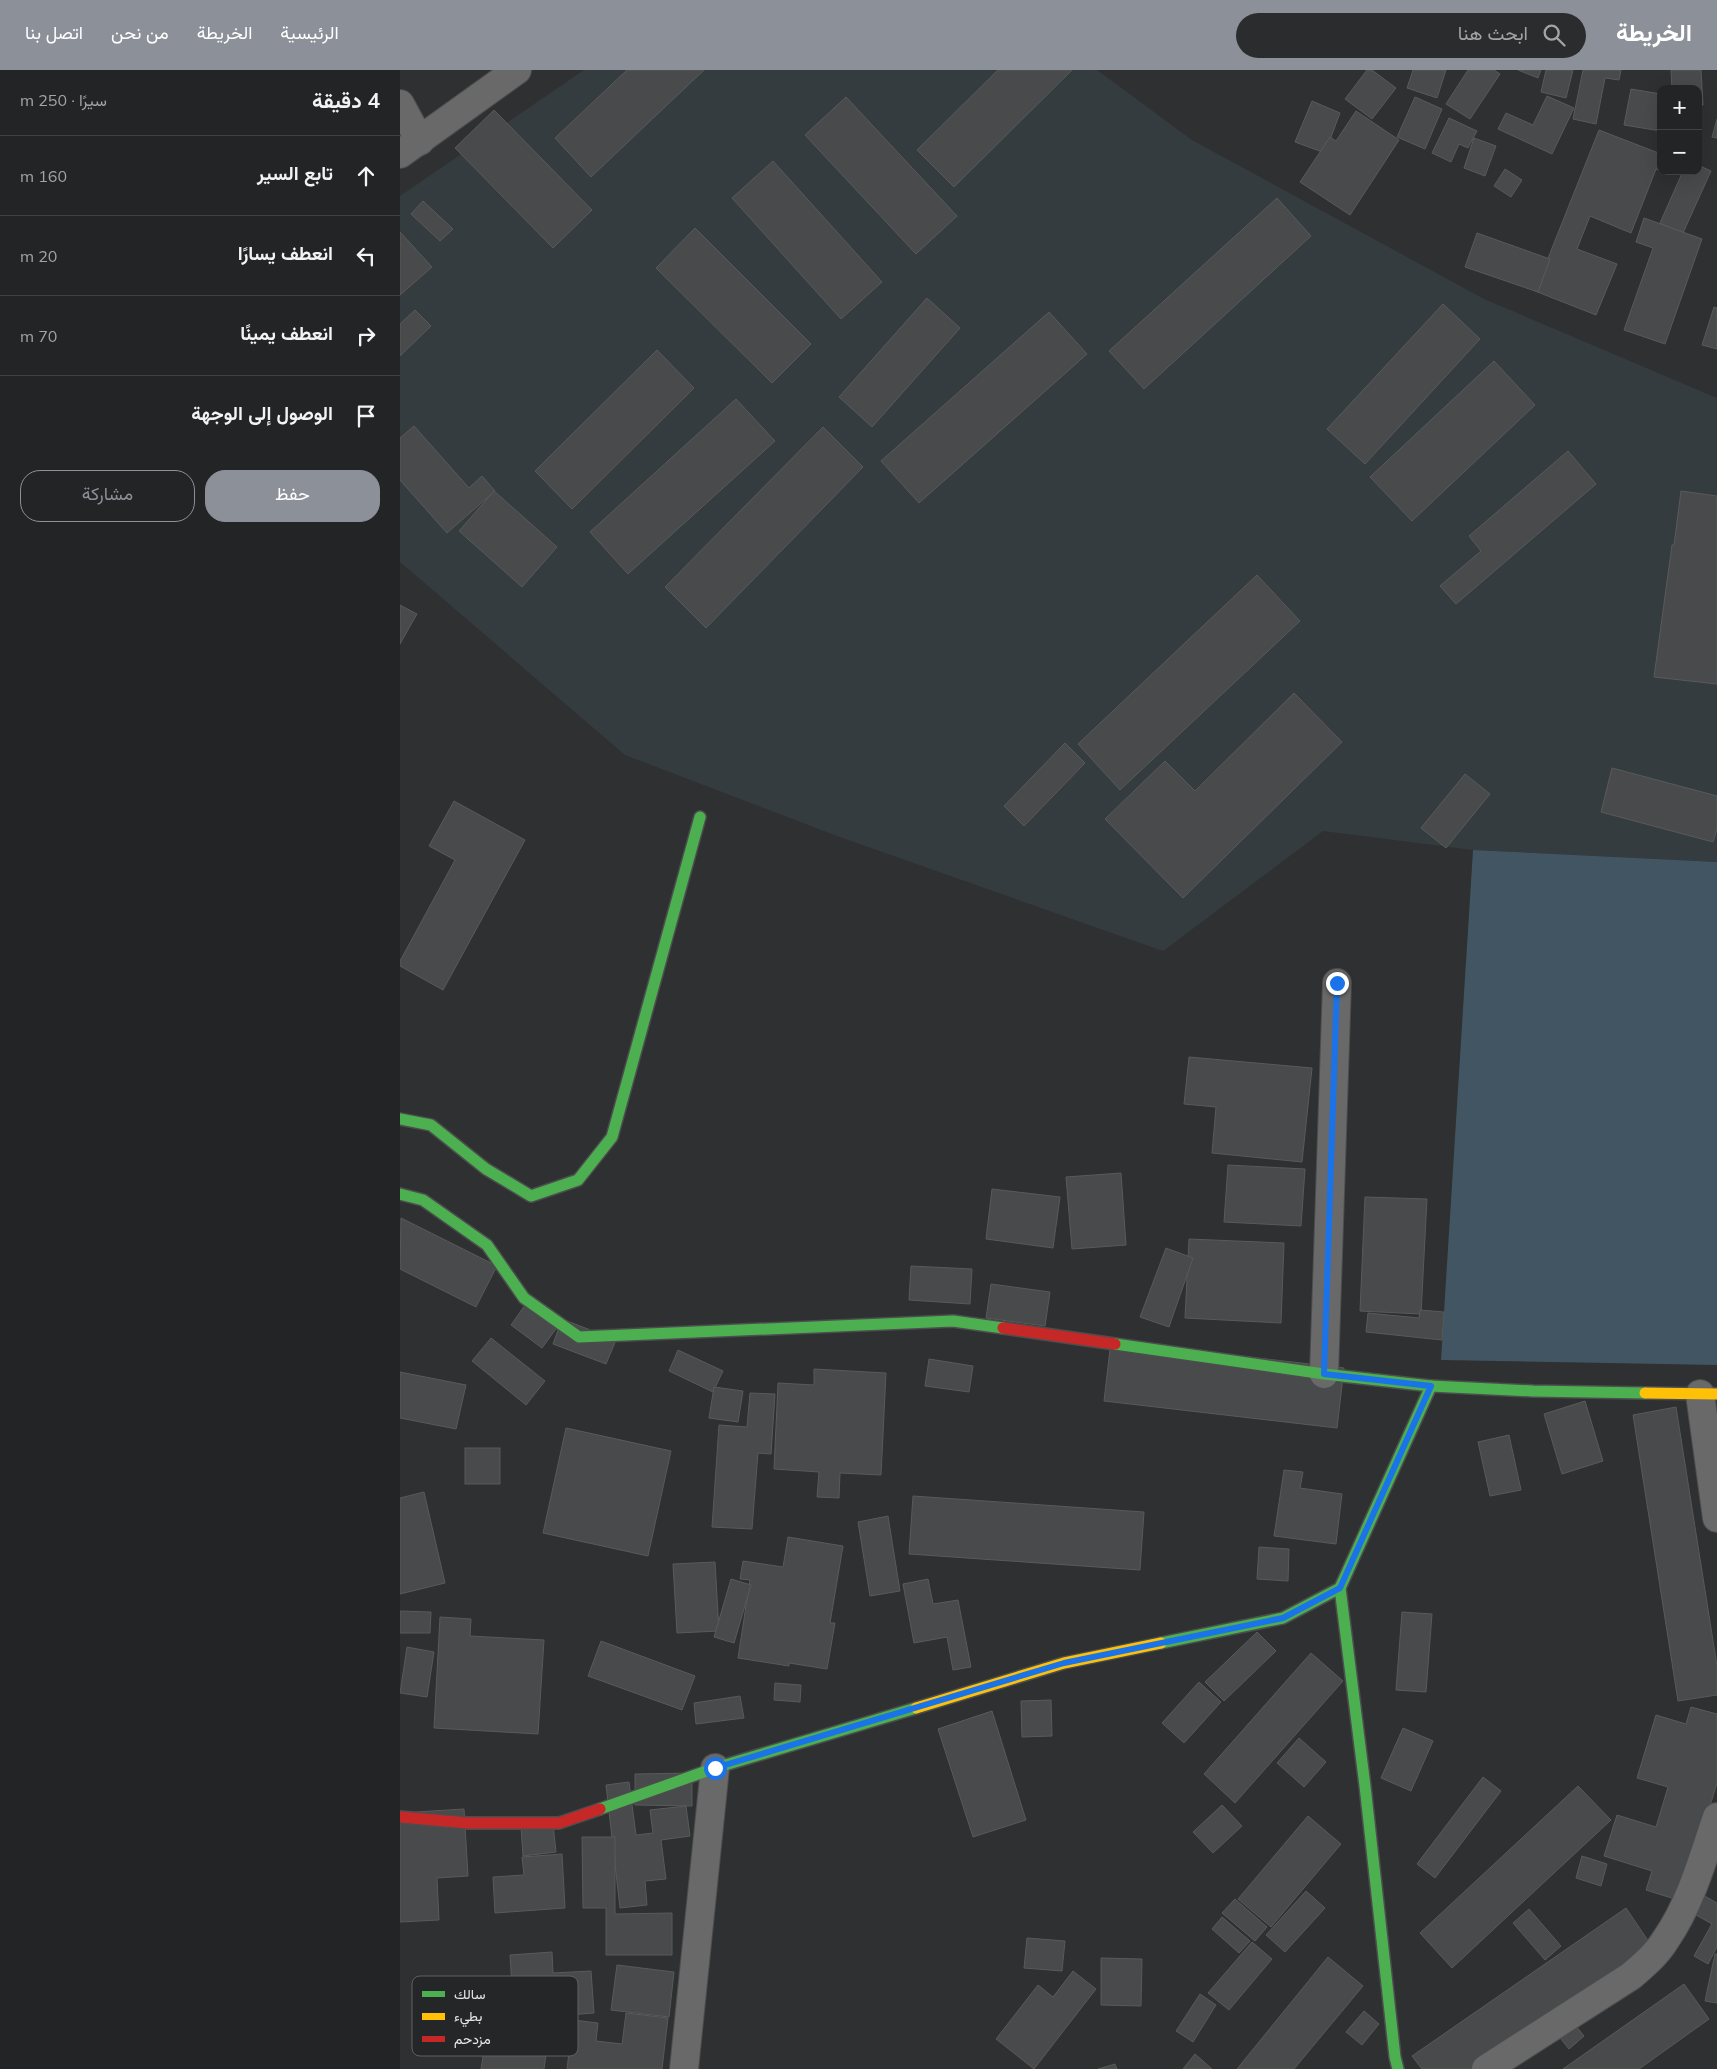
<!DOCTYPE html>
<html lang="ar">
<head>
<meta charset="utf-8">
<style>
  body { margin:0; font-family:Mulish,Vazirmatn,sans-serif; background:#2b2c2d; color:#f1f3f6; direction:rtl }
  .controls { position:absolute; right:15px; top:15px; display:grid; overflow:hidden; border-radius:10px; box-shadow:0 5px 20px #0002 }
  .controls button { width:45px; height:45px; display:grid; place-items:center; padding:0; border:0; border-bottom:1px solid #404142; background:#232425; color:#f1f3f6; font:25px sans-serif }
  .stop { position:absolute; width:15px; height:15px; margin:-11px; border:4px solid #1a73e8; border-radius:50%; background:#fff }
  .stop.end { background:#1a73e8; border-color:#fff; box-shadow:0 1px 5px #0008 }
  .list { margin:0; padding:0; list-style:none }
  h2 { display:flex; justify-content:space-between; align-items:center; height:65px; margin:0; padding:0 20px; font-size:21px }
  h2 small { font-size:16px; font-weight:400; color:#a3a4a7 }
  .list li { display:grid; grid-template-columns:32px 1fr auto; gap:15px; align-items:center; box-sizing:border-box; height:80px; padding:0 20px; border-top:1px solid #404142 }
  .list b { display:block; font-size:19px; white-space:nowrap }
  .list em { font-size:16px; font-style:normal; color:#a3a4a7 }
  .actions { display:flex; gap:10px; padding:15px 20px }
  .actions a { flex:1; padding:11px 0; border:1px solid #8c9099; border-radius:20px; text-align:center; font-size:18px; color:#8c9099 }
  .actions .main { background:#8c9099; color:#fff }
  .icon { flex:none; width:28px; height:28px; fill:none; stroke:currentColor; stroke-width:2; stroke-linecap:round; stroke-linejoin:round }
  .map { position:relative; flex:none; width:1317px; height:1999px; overflow:hidden; direction:ltr }
  header { display:flex; align-items:center; gap:30px; box-sizing:border-box; height:70px; padding:0 25px; background:#8c9099; color:#fff }
  header strong { font-size:24px }
  nav { display:flex; gap:28px; margin-inline-start:auto; font-size:18px }
  .search { width:350px; height:45px; background:#2b2c2d; display:flex; align-items:center; gap:12px; box-sizing:border-box; padding:0 18px; border-radius:28px; color:#a3a4a7; font-size:19px }
  main { display:flex }
  aside { flex:1; background:#232425 }
  .map>svg:first-child { display:block }
  .built { fill:#353c3f }
  .green { fill:#415562 }
  .building { fill:#494a4b; stroke:#595a5a }
  .lines { fill:none; stroke-linecap:round; stroke-linejoin:round }
  .street-casing { stroke:#4c4d4e; stroke-width:30 }
  .fast-casing { stroke:#4c4d4e; stroke-width:14 }
  .slow-casing { stroke:#4c4d4e; stroke-width:14 }
  .jam-casing { stroke:#4c4d4e; stroke-width:14 }
  .street { stroke:#696969; stroke-width:28 }
  .fast { stroke:#4caf50; stroke-width:11 }
  .slow { stroke:#ffc107; stroke-width:11 }
  .jam { stroke:#c62828; stroke-width:11 }
  .route { stroke:#1a73e8; stroke-width:6 }
  .key { fill:#242628; stroke:#5e6062; stroke-width:1 }
  .key-label { font-size:14px; fill:#e6e8e9 }
</style>
</head>
<body>
<header>
<strong>الخريطة</strong>
<div class="search"><svg class="icon" aria-label="search" viewBox="0 0 24 24"><circle cx="10" cy="10" r="6"/><path d="M15 15l6 6"/></svg>ابحث هنا</div>
<nav><a>الرئيسية</a><a>الخريطة</a><a>من نحن</a><a>اتصل بنا</a></nav>
</header>
<main>
<div class="map">
<svg width="1317" height="1999" viewBox="0 0 1317 1999">
  <rect width="100%" height="100%" fill="#2f3031"/>
  <!-- built -->
  <path class="built" d="M184,0H697L792,70L1084,229L1317,328V792L1073,780L923,761L763,881L437,766L225,685L0,492V126Z"/>
  <!-- green -->
  <path class="green" d="M1073,780L1317,792V1295L1041,1290Z"/>
  <!-- building -->
  <g class="building">
    <path d="M227,0H304L191,107L155,68Z"/>
    <path d="M598,0H672L554,117L517,80Z"/>
    <path d="M967,0H972L996,18L972,49L945,29Z"/>
    <path d="M1013,0H1046L1037,28L1007,18Z"/>
    <path d="M1068,0H1094L1100,4L1070,49L1046,34Z"/>
    <path d="M1118,0H1141L1138,8Z"/>
    <path d="M1146,0H1173L1166,28L1141,22Z"/>
    <path d="M1183,0H1221L1219,10L1205,8L1196,54L1173,49Z"/>
    <path d="M1271,0H1301L1303,35H1298V19H1272Z"/>
    <path d="M1231,19L1261,24V61L1224,55Z"/>
    <path d="M1147,26L1174,38L1152,84L1098,59L1106,43L1133,55Z"/>
    <path d="M446,27L557,146L516,184L405,65Z"/>
    <path d="M1015,27L1042,39L1025,79L997,67Z"/>
    <path d="M912,31L940,43L925,83L895,72Z"/>
    <path d="M94,40L192,140L153,178L55,78Z"/>
    <path d="M956,41L999,70L950,145L900,112L930,67L936,71Z"/>
    <path d="M1049,48L1077,61L1068,78L1059,74L1051,92L1032,83Z"/>
    <path d="M1317,49V68L1312,67Z"/>
    <path d="M1199,60L1261,84V101L1256,99L1231,163L1190,146L1177,179L1217,194L1196,245L1135,221Z"/>
    <path d="M1074,68L1096,76L1085,106L1064,98Z"/>
    <path d="M373,91L482,212L441,249L332,128Z"/>
    <path d="M1298,95L1311,101L1283,163L1260,153L1283,101H1298Z"/>
    <path d="M1105,99L1122,110L1111,127L1094,116Z"/>
    <path d="M877,128L911,166L744,319L709,281Z"/>
    <path d="M23,131L53,159L40,171L11,144Z"/>
    <path d="M1244,148L1302,169L1265,274L1224,260L1253,178L1236,172Z"/>
    <path d="M295,158L411,274L372,313L256,198Z"/>
    <path d="M0,162L32,197L0,225Z"/>
    <path d="M1077,163L1150,189L1138,222L1065,197Z"/>
    <path d="M527,228L560,258L472,357L439,327Z"/>
    <path d="M1043,234L1080,269L965,394L927,359Z"/>
    <path d="M1314,237L1317,238V279L1302,275Z"/>
    <path d="M15,240L31,256L0,286V254Z"/>
    <path d="M649,242L687,284L519,433L481,391Z"/>
    <path d="M257,280L294,318L172,439L135,401Z"/>
    <path d="M1094,291L1135,335L1012,451L970,407Z"/>
    <path d="M336,329L375,371L228,504L190,462Z"/>
    <path d="M14,356L69,418L82,406L95,421L47,463L0,410V368Z"/>
    <path d="M423,357L463,397L306,558L265,517Z"/>
    <path d="M1168,381L1196,414L1056,534L1040,516L1081,481L1069,466Z"/>
    <path d="M94,421L157,477L122,517L59,461Z"/>
    <path d="M1281,421L1317,426V614L1254,607L1272,475H1274Z"/>
    <path d="M857,505L900,551L720,720L678,674Z"/>
    <path d="M0,535L17,544L0,574Z"/>
    <path d="M894,623L942,672L783,828L705,749L765,691L795,721Z"/>
    <path d="M665,673L685,693L624,756L604,736Z"/>
    <path d="M1212,698L1317,726V759L1313,772L1201,742Z"/>
    <path d="M1065,704L1090,724L1046,778L1021,758Z"/>
    <path d="M54,731L125,770L43,920L0,896V891L55,790L29,776Z"/>
    <path d="M789,987L912,998L902,1092L812,1083L816,1037L784,1034Z"/>
    <path d="M828,1095L905,1099L901,1156L824,1152Z"/>
    <path d="M721,1103L726,1175L672,1179L666,1107Z"/>
    <path d="M592,1119L660,1127L653,1178L586,1169Z"/>
    <path d="M965,1127L1027,1129L1021,1244L960,1241Z"/>
    <path d="M1,1148L97,1196L76,1237L0,1199Z"/>
    <path d="M789,1169L884,1173L881,1253L785,1248Z"/>
    <path d="M766,1178L793,1188L769,1257L740,1247Z"/>
    <path d="M511,1196L572,1199L570,1234L509,1230Z"/>
    <path d="M591,1214L650,1222L645,1256L586,1248Z"/>
    <path d="M130,1228L161,1252L142,1278L111,1255Z"/>
    <path d="M1020,1240L1044,1242L1042,1270L966,1262L968,1243L1019,1248Z"/>
    <path d="M162,1249L216,1270L206,1294L153,1274Z"/>
    <path d="M91,1268L145,1311L126,1335L72,1291Z"/>
    <path d="M711,1271L944,1298L937,1358L704,1331Z"/>
    <path d="M278,1280L323,1301L313,1322L269,1301Z"/>
    <path d="M529,1289L573,1296L569,1322L525,1316Z"/>
    <path d="M414,1299L486,1303L481,1405L440,1403L439,1428L417,1427L419,1402L374,1399L378,1313L414,1315Z"/>
    <path d="M0,1302L66,1315L56,1359L0,1348Z"/>
    <path d="M314,1317L343,1321L338,1352L309,1348Z"/>
    <path d="M350,1323L375,1324L371,1384L358,1383L352,1459L312,1457L319,1355L347,1357Z"/>
    <path d="M1185,1331L1203,1391L1162,1404L1144,1344Z"/>
    <path d="M1276,1337L1317,1596V1625L1278,1631L1233,1345Z"/>
    <path d="M166,1358L271,1381L248,1486L143,1463Z"/>
    <path d="M1109,1365L1121,1420L1090,1426L1078,1372Z"/>
    <rect x="65" y="1378" width="35" height="36"/>
    <path d="M884,1400L903,1402L900,1418L942,1424L936,1474L874,1466Z"/>
    <path d="M24,1422L45,1513L0,1524V1428Z"/>
    <path d="M513,1426L744,1442L740,1500L509,1484Z"/>
    <path d="M488,1446L500,1521L470,1526L458,1452Z"/>
    <path d="M388,1467L443,1476L430,1553H435L427,1599L389,1593V1596L338,1588L350,1510L340,1509L343,1491L383,1497Z"/>
    <path d="M859,1477L889,1479L888,1511L857,1509Z"/>
    <path d="M315,1492L319,1561L277,1563L273,1494Z"/>
    <path d="M331,1509L351,1515L334,1573L314,1567Z"/>
    <path d="M528,1509L533,1534L558,1530L571,1597L553,1600L547,1567L514,1573L503,1514Z"/>
    <path d="M0,1541L31,1542L30,1563H0Z"/>
    <path d="M1002,1542L1032,1544L1026,1622L996,1620Z"/>
    <path d="M40,1547L71,1549L70,1566L144,1570L138,1664L34,1658Z"/>
    <path d="M857,1562L876,1581L824,1631L805,1612Z"/>
    <path d="M201,1571L295,1606L282,1640L188,1606Z"/>
    <path d="M7,1577L34,1582L27,1627L0,1623Z"/>
    <path d="M911,1583L943,1611L835,1733L804,1704Z"/>
    <path d="M799,1612L821,1632L784,1673L762,1653Z"/>
    <path d="M375,1613L401,1615L400,1632L374,1630Z"/>
    <path d="M340,1626L344,1648L296,1654L294,1633Z"/>
    <path d="M651,1630L652,1666L622,1667L621,1631Z"/>
    <path d="M1291,1637L1317,1644V1713L1281,1831L1246,1820L1252,1801L1204,1786L1217,1745L1256,1757L1268,1717L1237,1708L1256,1645L1286,1654Z"/>
    <path d="M592,1641L626,1750L573,1767L538,1659Z"/>
    <path d="M1003,1658L1033,1671L1011,1721L981,1708Z"/>
    <path d="M899,1668L926,1692L904,1717L877,1693Z"/>
    <path d="M292,1703V1736L235,1735V1704Z"/>
    <path d="M1083,1707L1101,1721L1035,1808L1017,1794Z"/>
    <path d="M229,1712L236,1765L253,1763L250,1740L286,1736L290,1766L261,1770L266,1809L245,1811L247,1835L220,1838L206,1715Z"/>
    <path d="M1178,1716L1211,1750L1052,1898L1020,1863Z"/>
    <path d="M822,1735L842,1756L813,1783L793,1762Z"/>
    <path d="M64,1739L68,1806L37,1808L39,1850L0,1852V1743Z"/>
    <path d="M908,1746L941,1774L871,1857L838,1829Z"/>
    <path d="M153,1754L156,1782L123,1786L121,1757Z"/>
    <path d="M182,1767H215V1844L272,1843V1885H206V1838H183Z"/>
    <path d="M162,1784L165,1838L95,1843L93,1807L124,1805L122,1787Z"/>
    <path d="M1182,1786L1207,1794L1201,1816L1176,1808Z"/>
    <path d="M906,1821L925,1838L885,1882L866,1865Z"/>
    <path d="M1301,1824L1317,1833V1877L1308,1894L1294,1886L1312,1854L1291,1842Z"/>
    <path d="M835,1829L867,1857L855,1871L822,1843Z"/>
    <path d="M1226,1838L1251,1875L1072,1999H1022L1012,1986Z"/>
    <path d="M1129,1839L1161,1876L1145,1890L1113,1853Z"/>
    <path d="M822,1847L850,1871L839,1883L812,1859Z"/>
    <path d="M627,1868L665,1871L662,1901L624,1898Z"/>
    <path d="M852,1872L872,1889L829,1940L808,1923Z"/>
    <path d="M152,1882L153,1903L191,1901L194,1943L114,1949L110,1885Z"/>
    <path d="M1315,1884H1317V1933L1305,1931Z"/>
    <path d="M928,1887L963,1916L894,1999H837Z"/>
    <path d="M701,1888L742,1889L741,1936L701,1935Z"/>
    <path d="M217,1895L274,1902L269,1947L211,1940Z"/>
    <path d="M673,1901L696,1919L634,1999L596,1969L638,1915L653,1927Z"/>
    <path d="M1284,1914L1309,1949L1239,1999H1163Z"/>
    <path d="M800,1924L816,1935L793,1972L776,1961Z"/>
    <path d="M964,1941L979,1954L962,1975L946,1962Z"/>
    <path d="M226,1943L268,1948L262,1999H167L173,1950L198,1953L196,1971L222,1974Z"/>
    <path d="M89,1948L150,1957L144,1999H81Z"/>
    <path d="M1172,1951L1184,1966L1169,1979L1157,1964Z"/>
    <path d="M795,1984L812,1999H783Z"/>
    <path d="M715,1994L717,1999H698Z"/>
  </g>
  <g class="lines">
    <!-- street casing -->
    <g class="street-casing">
      <g id="street">
        <path d="M0,34L20,71"/>
        <path d="M0,84L117,0"/>
        <path d="M924,1304L937,913"/>
        <path d="M1300,1324L1317,1448"/>
        <path d="M284,1999L315,1698"/>
        <path d="M1086,1999L1231,1906C1244,1895 1257,1884 1266,1869C1291,1833 1303,1788 1317,1747"/>
      </g>
    </g>
    <!-- fast casing -->
    <g class="fast-casing">
      <g id="fast">
        <path d="M0,1049L31,1055L86,1099L131,1126L178,1110L212,1067L300,747"/>
        <path d="M0,1124L23,1130L87,1175L124,1228L179,1267L553,1251L603,1258"/>
        <path d="M715,1274L924,1304L1031,1316"/>
        <path d="M940,1518L965,1716L995,1987L998,1999"/>
        <path d="M761,1573L883,1548L940,1518L1031,1316L1133,1321L1245,1323"/>
        <path d="M200,1739L315,1698L516,1638"/>
      </g>
    </g>
    <!-- slow casing -->
    <g class="slow-casing">
      <g id="slow">
        <path d="M1245,1323L1317,1324"/>
        <path d="M516,1638L664,1593L761,1573"/>
      </g>
    </g>
    <!-- jam casing -->
    <g class="jam-casing">
      <g id="jam">
        <path d="M603,1258L715,1274"/>
        <path d="M0,1747L68,1753H159L200,1739"/>
      </g>
    </g>
    <!-- street -->
    <use href="#street" class="street"/>
    <!-- fast -->
    <use href="#fast" class="fast"/>
    <!-- slow -->
    <use href="#slow" class="slow"/>
    <!-- jam -->
    <use href="#jam" class="jam"/>
  </g>
  <g class="lines">
    <!-- route -->
    <path class="route" d="M315,1698L664,1593L883,1548L940,1518L1031,1316L924,1304L937,913"/>
  </g>
  <!-- legend -->
  <rect x="12" y="1906" width="166" height="80" rx="8" class="key"/>
  <rect x="22" y="1921" width="23" height="6" fill="#4caf50"/>
  <rect x="22" y="1943" width="23" height="7" fill="#ffc107"/>
  <rect x="22" y="1966" width="23" height="6" fill="#c62828"/>
  <g class="key-label">
    <text x="54" y="1929">سالك</text>
    <text x="54" y="1951">بطيء</text>
    <text x="54" y="1974">مزدحم</text>
  </g>
</svg>
<div class="controls">
<button>+</button>
<button>−</button>
</div>
<div class="stop" style="left:315px;top:1698px"></div>
<div class="stop end" style="left:937px;top:913px"></div>
</div>
<aside>
<h2>4 دقيقة<small>سيرًا · 250 m</small></h2>
<ul class="list">
<li><svg class="icon" aria-label="ahead" viewBox="0 0 24 24"><path d="M12 20V5M6 11l6-6 6 6"/></svg><div><b>تابع السير</b></div><em>160 m</em></li>
<li><svg class="icon" aria-label="left" viewBox="0 0 24 24"><path d="M17 20v-9H6M10 6l-5 5 5 5"/></svg><div><b>انعطف يسارًا</b></div><em>20 m</em></li>
<li><svg class="icon" aria-label="right" viewBox="0 0 24 24"><path d="M7 20v-9h11M14 6l5 5-5 5"/></svg><div><b>انعطف يمينًا</b></div><em>70 m</em></li>
<li><svg class="icon" aria-label="arrive" viewBox="0 0 24 24"><path d="M6 21V4h12l-3 4 3 4H6"/></svg><div><b>الوصول إلى الوجهة</b></div></li>
</ul>
<div class="actions"><a class="main">حفظ</a><a>مشاركة</a></div>
</aside>
</main>
</body>
</html>
